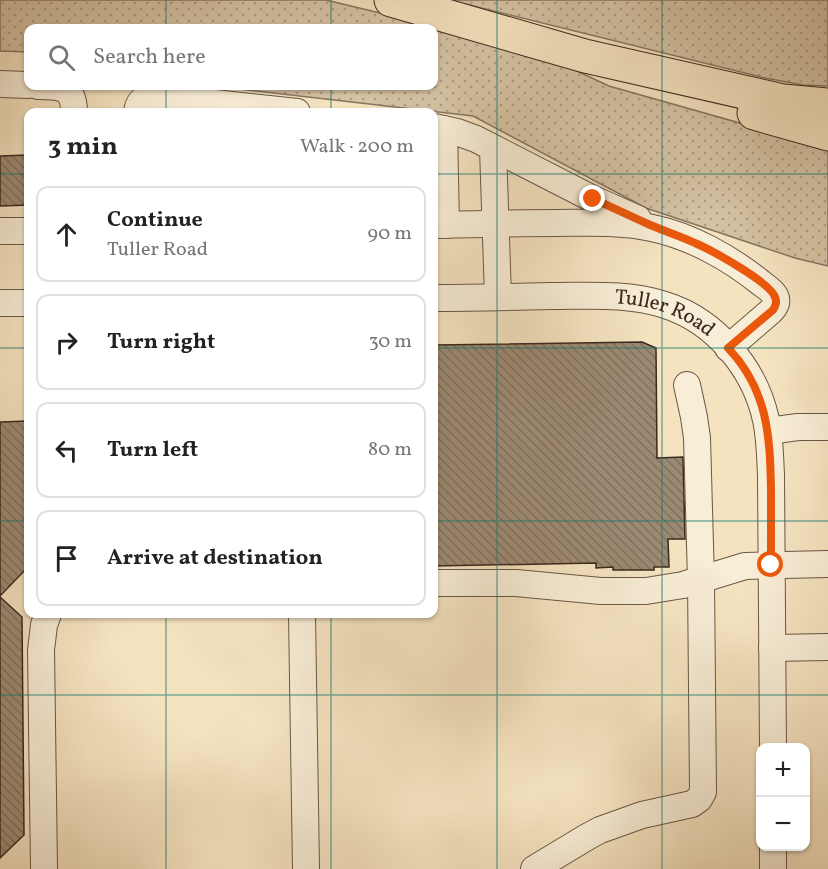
<!DOCTYPE html>
<html lang="en">
<head>
<meta charset="utf-8">
<style>
  body { margin:0; font-family:Vollkorn,serif; background:#f2f2f2; color:#222 }
  .controls { position:absolute; right:18px; bottom:18px; display:grid; overflow:hidden; border-radius:12px; box-shadow:0 2px 4px #0004 }
  .controls button { width:54px; height:54px; display:grid; place-items:center; padding:0; border:0; border-bottom:2px solid #e0e0e0; background:#fff; color:#222; font:30px sans-serif }
  .stop { position:absolute; width:18px; height:18px; margin:-14px; border:4px solid #ea580c; border-radius:50%; background:#fff }
  .stop.end { background:#ea580c; border-color:#fff; box-shadow:0 2px 6px #0008 }
  .list { margin:0; padding:0; list-style:none }
  h2 { display:flex; justify-content:space-between; align-items:center; height:78px; margin:0; padding:0 24px; font-size:26px }
  h2 small { font-size:20px; font-weight:400; color:#767676 }
  .list li { display:grid; grid-template-columns:39px 1fr auto; gap:18px; align-items:center; box-sizing:border-box; height:96px; margin:0 12px 12px; padding:0 12px; border:2px solid #e0e0e0; border-radius:12px }
  .list b { display:block; font-size:22px; white-space:nowrap }
  .list p { margin:0; font-size:20px; white-space:nowrap; color:#767676 }
  .list em { font-size:20px; font-style:normal; color:#767676 }
  .icon { flex:none; width:33px; height:33px; fill:none; stroke:currentColor; stroke-width:2; stroke-linecap:round; stroke-linejoin:round }
  .map { position:relative; flex:none; width:828px; height:869px; overflow:hidden }
  .search { position:absolute; background:#fff; box-shadow:0 2px 4px #0004; left:24px; top:24px; width:414px; height:66px; display:flex; align-items:center; gap:15px; box-sizing:border-box; padding:0 21px; border-radius:12px; color:#767676; font-size:22px }
  .panel { position:absolute; background:#fff; box-shadow:0 2px 4px #0004; left:24px; top:108px; width:414px; height:510px; border-radius:12px }
  .map>svg:first-child { display:block }
  .grass { fill:url(#grass-dots); stroke:#887661; stroke-width:1.5 }
  .building { fill:url(#building-back-hatch); stroke:#3b281e; stroke-width:1.5 }
  .lines { fill:none; stroke-linecap:round; stroke-linejoin:round }
  .minor-casing { stroke:#6a5746; stroke-width:28 }
  .highway-casing { stroke:#3b281e; stroke-width:35 }
  .minor { stroke:#f8edd6; stroke-width:26 }
  .highway { stroke:#f5e3c0; stroke-width:33 }
  .route { stroke:#ea580c; stroke-width:8 }
  .grid { fill:none; stroke:#0f766e; stroke-width:1.5; stroke-opacity:0.55 }
  .labels { text-anchor:middle; stroke-width:4.5; stroke-linejoin:round; paint-order:stroke }
  .street-label { font-size:21px; fill:#3b281e; stroke:#f8edd6 }
</style>
</head>
<body>
<div class="map">
<svg width="828" height="869" viewBox="0 0 828 869">
  <defs>
    <pattern id="grass-dots" width="8" height="8" patternUnits="userSpaceOnUse" patternTransform="scale(1.5)"><rect width="8" height="8" fill="#d5c3a4"/><path d="M2 2h.1M6 6h.1" fill="none" stroke="#ae9e85" stroke-width="1.8" stroke-linecap="round"/></pattern>
    <pattern id="building-back-hatch" width="6" height="6" patternUnits="userSpaceOnUse" patternTransform="scale(1.5)"><rect width="6" height="6" fill="#9c8972"/><path d="M-1 5l2 2M0 0l6 6M5-1l2 2" fill="none" stroke="#80705d"/></pattern>
  </defs>
  <rect width="100%" height="100%" fill="#f5e3c0"/>
  <filter id="stains"><feTurbulence type="fractalNoise" baseFrequency=".00333" numOctaves="4"/><feColorMatrix values="0 0 0 0 .2 0 0 0 0 .09 0 0 0 0 .02 0 0 0 .5 -.17"/></filter>
  <radialGradient id="worn" r=".72"><stop offset=".6" stop-color="#630" stop-opacity="0"/><stop offset="1" stop-color="#630" stop-opacity=".3"/></radialGradient>
  <!-- grass -->
  <g class="grass">
    <path d="M0,0H326L401,18L551,59L609,86L828,148V266L795,258L646,208L473,116L212,86H434V28H28V52L0,51Z"/>
    <path d="M449,0H828V86L803,85L765,78Z"/>
  </g>
  <!-- building -->
  <g class="building">
    <path d="M28,155V205L0,206V156Z"/>
    <path d="M642,342L656,348L657,458L683,457L685,539H668L669,567H654V570H613V567L596,568V563L434,566V345Z"/>
    <path d="M28,421V567L0,596V422Z"/>
    <path d="M0,597L22,617L24,835L0,858Z"/>
  </g>
  <g class="lines">
    <!-- minor casing -->
    <g class="minor-casing">
      <g id="minor">
        <path d="M0,84L28,85"/>
        <path d="M38,86C60,86 74,86 74,112"/>
        <path d="M137,112C138,103 143,98 151,96L297,112"/>
        <path d="M434,127L457,132L476,139L593,199L638,219"/>
        <path d="M444,129L446,225"/>
        <path d="M493,148L498,297"/>
        <path d="M434,225C475,224 516,223 557,223C588,223 621,221 652,228C691,236 730,258 761,283C772,291 783,298 771,311L728,348"/>
        <path d="M0,231H28"/>
        <path id="s1" d="M434,298C473,298 513,297 552,296C590,296 629,293 665,305C716,321 755,369 766,420C770,438 770,457 771,475L773,748"/>
        <path d="M0,303H28"/>
        <path d="M768,431L798,427H828"/>
        <path d="M434,583H516L601,591H646L683,585L745,566L828,564"/>
        <path d="M302,614L306,869"/>
        <path d="M772,648L828,647"/>
        <path d="M773,846V869"/>
        <path d="M44,869L41,650L44,625L48,614"/>
        <path d="M534,869L587,837L600,830L642,815L692,804L699,799L703,792L701,580L697,438L694,417L687,385"/>
      </g>
    </g>
    <!-- highway casing -->
    <g class="highway-casing">
      <g id="highway">
        <path d="M391,0L585,56L783,101L828,105"/>
        <path d="M754,113L828,134"/>
      </g>
    </g>
    <!-- minor -->
    <use href="#minor" class="minor"/>
    <!-- highway -->
    <use href="#highway" class="highway"/>
  </g>
  <g class="lines">
    <!-- route -->
    <path class="route" d="M593,199C612,207 630,216 648,224C664,231 680,236 695,243C711,250 770,282 775,297C777,302 776,305 773,310L728,348C768,390 770,436 771,490C771,515 771,540 771,565"/>
  </g>
  <!-- grid -->
  <path class="grid" d="M166,0V28M331,0V28M497,0V869M662,0V869M166,86V112M331,86V112M0,174H28M434,174H828M0,348H28M434,348H828M0,521H28M434,521H828M166,614V869M331,614V869M0,695H828"/>
  <g class="labels">
    <!-- street labels -->
    <g class="street-label">
      <text dy="7" stroke="none"><textPath href="#s1" startOffset="234">Tuller Road</textPath></text>
    </g>
  </g>
  <rect width="100%" height="100%" filter="url(#stains)"/>
  <rect width="100%" height="100%" fill="url(#worn)"/>
</svg>
<div class="controls">
<button>+</button>
<button>−</button>
</div>
<div class="stop" style="left:771px;top:565px"></div>
<div class="stop end" style="left:593px;top:199px"></div>
<div class="search"><svg class="icon" aria-label="search" viewBox="0 0 24 24"><circle cx="10" cy="10" r="6"/><path d="M15 15l6 6"/></svg>Search here</div>
<section class="panel">
<h2>3 min<small>Walk · 200 m</small></h2>
<ul class="list">
<li><svg class="icon" aria-label="ahead" viewBox="0 0 24 24"><path d="M12 20V5M6 11l6-6 6 6"/></svg><div><b>Continue</b><p>Tuller Road</p></div><em>90 m</em></li>
<li><svg class="icon" aria-label="right" viewBox="0 0 24 24"><path d="M7 20v-9h11M14 6l5 5-5 5"/></svg><div><b>Turn right</b></div><em>30 m</em></li>
<li><svg class="icon" aria-label="left" viewBox="0 0 24 24"><path d="M17 20v-9H6M10 6l-5 5 5 5"/></svg><div><b>Turn left</b></div><em>80 m</em></li>
<li><svg class="icon" aria-label="arrive" viewBox="0 0 24 24"><path d="M6 21V4h12l-3 4 3 4H6"/></svg><div><b>Arrive at destination</b></div></li>
</ul>
</section>
</div>
</body>
</html>
